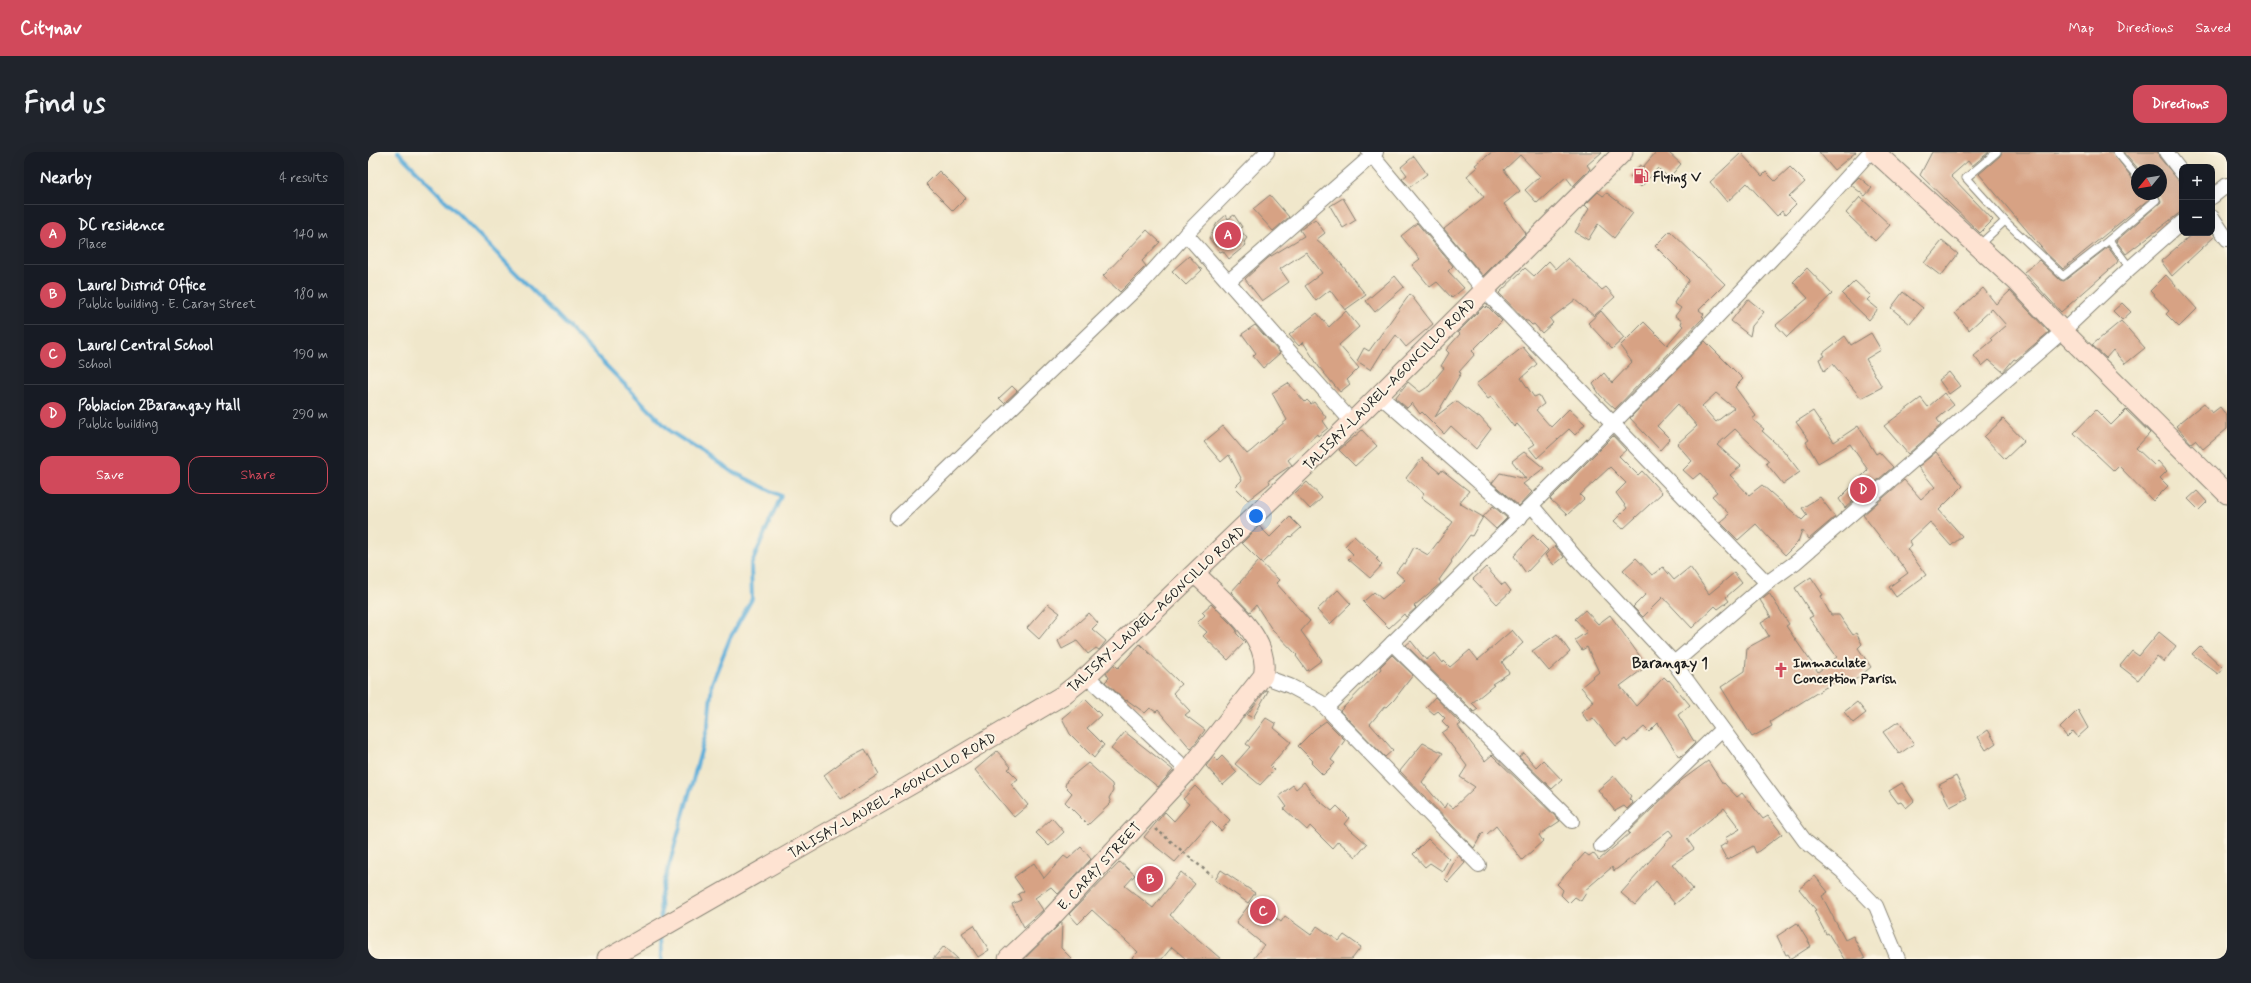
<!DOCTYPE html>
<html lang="en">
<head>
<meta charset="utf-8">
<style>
  body { margin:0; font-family:Mynerve,sans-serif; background:#20242c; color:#f1f3f6 }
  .controls { position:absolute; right:12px; top:12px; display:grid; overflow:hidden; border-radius:8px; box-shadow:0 4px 16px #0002 }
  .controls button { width:36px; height:36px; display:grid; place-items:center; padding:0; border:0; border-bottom:1px solid #363941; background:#171b24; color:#f1f3f6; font:20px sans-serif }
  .compass { position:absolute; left:1763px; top:12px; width:36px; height:36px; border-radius:50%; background:#171b24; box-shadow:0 4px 16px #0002; rotate:240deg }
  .you { position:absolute; left:888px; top:364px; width:14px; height:14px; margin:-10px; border:3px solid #fff; border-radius:50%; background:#1a73e8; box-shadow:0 0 0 6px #1a73e833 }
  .badge { display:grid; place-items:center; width:26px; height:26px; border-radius:50%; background:#d1495b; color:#fff; font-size:13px; font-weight:700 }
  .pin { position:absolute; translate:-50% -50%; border:2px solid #fff; box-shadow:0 1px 4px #0006 }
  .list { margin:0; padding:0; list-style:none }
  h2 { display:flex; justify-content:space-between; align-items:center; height:52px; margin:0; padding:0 16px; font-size:17px }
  h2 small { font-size:13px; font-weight:400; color:#9ea1a6 }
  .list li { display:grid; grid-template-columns:26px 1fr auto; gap:12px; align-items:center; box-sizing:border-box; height:60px; padding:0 16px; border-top:1px solid #363941 }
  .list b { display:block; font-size:15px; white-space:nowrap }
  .list p { margin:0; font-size:13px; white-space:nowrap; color:#9ea1a6 }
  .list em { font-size:13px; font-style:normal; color:#9ea1a6 }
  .actions { display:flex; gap:8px; padding:12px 16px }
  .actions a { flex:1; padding:9px 0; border:1px solid #d1495b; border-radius:12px; text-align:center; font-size:14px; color:#d1495b }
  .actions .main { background:#d1495b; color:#fff }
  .map { position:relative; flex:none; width:1859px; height:807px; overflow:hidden; border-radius:12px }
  header { display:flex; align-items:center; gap:24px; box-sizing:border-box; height:56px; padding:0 20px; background:#d1495b; color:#fff }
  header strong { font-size:19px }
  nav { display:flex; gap:22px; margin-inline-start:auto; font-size:14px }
  .intro { display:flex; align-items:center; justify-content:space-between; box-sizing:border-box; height:96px; padding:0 24px }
  h1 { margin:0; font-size:28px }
  .button { padding:10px 18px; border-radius:12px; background:#d1495b; color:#fff; font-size:14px; font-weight:700 }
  main { display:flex; gap:24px; padding:0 24px }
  aside { flex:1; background:#171b24; border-radius:12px; box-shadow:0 4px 16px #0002 }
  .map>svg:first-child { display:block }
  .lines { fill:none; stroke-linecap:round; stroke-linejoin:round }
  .stream { stroke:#5faed9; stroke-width:4 }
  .building { fill:#d7a284; fill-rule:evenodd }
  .lane-casing { stroke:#868274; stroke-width:9 }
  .street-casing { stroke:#868274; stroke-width:16 }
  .secondary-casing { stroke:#868274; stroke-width:21 }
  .path { stroke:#868274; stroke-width:2.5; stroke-dasharray:3 3; stroke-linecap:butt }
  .lane { stroke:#fff; stroke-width:7 }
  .street { stroke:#fff; stroke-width:14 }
  .secondary { stroke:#fee3d2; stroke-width:19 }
  .labels { text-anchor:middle; stroke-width:4; stroke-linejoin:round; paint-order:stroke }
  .poi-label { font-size:14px; font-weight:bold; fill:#1c1c1c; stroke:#fcf5e5; text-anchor:start }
  .street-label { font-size:14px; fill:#1c1c1c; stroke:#fcf5e5 }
  .neighbourhood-label { font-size:15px; font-weight:bold; fill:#1c1c1c; stroke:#fcf5e5 }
</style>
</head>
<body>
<header>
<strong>Citynav</strong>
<nav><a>Map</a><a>Directions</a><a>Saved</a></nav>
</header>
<div class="intro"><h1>Find us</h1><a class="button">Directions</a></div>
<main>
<aside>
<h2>Nearby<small>4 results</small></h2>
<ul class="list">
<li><span class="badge">A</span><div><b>DC residence</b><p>Place</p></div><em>140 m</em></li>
<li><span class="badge">B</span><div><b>Laurel District Office</b><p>Public building · E. Caray Street</p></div><em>180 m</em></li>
<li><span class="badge">C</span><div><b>Laurel Central School</b><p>School</p></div><em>190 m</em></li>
<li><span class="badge">D</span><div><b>Poblacion 2Barangay Hall</b><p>Public building</p></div><em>290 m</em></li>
</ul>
<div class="actions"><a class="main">Save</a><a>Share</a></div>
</aside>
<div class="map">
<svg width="1859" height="807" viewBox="0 0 1859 807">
  <rect width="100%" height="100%" fill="#fcf5e5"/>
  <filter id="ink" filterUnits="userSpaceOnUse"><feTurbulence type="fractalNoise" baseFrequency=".025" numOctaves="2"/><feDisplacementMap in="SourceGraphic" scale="8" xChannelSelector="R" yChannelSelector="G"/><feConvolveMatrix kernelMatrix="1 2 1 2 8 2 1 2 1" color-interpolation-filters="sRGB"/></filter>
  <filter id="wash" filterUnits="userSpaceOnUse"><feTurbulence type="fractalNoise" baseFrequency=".012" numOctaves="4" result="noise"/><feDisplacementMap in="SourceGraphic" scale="16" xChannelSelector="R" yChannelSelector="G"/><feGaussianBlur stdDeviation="0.9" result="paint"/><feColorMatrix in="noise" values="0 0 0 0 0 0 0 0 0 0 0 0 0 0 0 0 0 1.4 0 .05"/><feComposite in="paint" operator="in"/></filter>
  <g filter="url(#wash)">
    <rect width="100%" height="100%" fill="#f0e7cb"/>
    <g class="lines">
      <!-- stream -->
      <g class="stream">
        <path d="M30,0L303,280L363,319L413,344L383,413L384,447L362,486L344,531L340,574L292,746L293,771"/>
        <path d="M293,781L294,807"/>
      </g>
    </g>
    <g id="blocks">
      <!-- building -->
      <g class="building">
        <path d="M1124,0H1234L1219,13L1222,17L1205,34L1198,25L1169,51L1157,38L1172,24L1152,3L1136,18L1152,39L1136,52L1158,81L1115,124L1076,77L1116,45L1099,24L1109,15L1107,13Z"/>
        <path d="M1288,0H1300L1313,12L1301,26L1290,16L1273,35L1262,25L1272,13L1275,15Z"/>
        <path d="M1451,0H1488L1466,18Z"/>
        <path d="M1564,0H1621L1604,14L1600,9L1583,24L1625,68L1612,81L1552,23Z"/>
        <path d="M1634,0H1744L1765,27L1769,29V42H1778L1781,47L1695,117L1678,101L1611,22L1632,4Z"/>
        <path d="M1756,0H1790L1791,5L1814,32V59L1758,102L1748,89L1793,50L1790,42H1793V18H1771Z"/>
        <path d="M1373,1L1394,24L1398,20L1407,29L1422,15L1437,30L1421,45L1428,52L1417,63L1414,59L1409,64L1379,31L1359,50L1342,30Z"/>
        <path d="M1046,4L1059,22L1042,35L1034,27L1039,23L1033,15Z"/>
        <path d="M571,19L598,46L585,59L558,32Z"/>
        <path d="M1491,25L1504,36L1497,44L1483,33Z"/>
        <path d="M1230,40L1235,44L1239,41L1265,61L1246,86L1230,72L1220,88L1207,80L1221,57L1217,53Z"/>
        <path d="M902,43L921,65L905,79L885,57Z"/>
        <path d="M1492,45L1522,73L1507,89L1478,61Z"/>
        <path d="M975,46L988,68L975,76L962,54Z"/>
        <path d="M858,63L860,67L866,63L874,75L871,77L879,86L876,90L878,93L861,107L855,99L852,100L841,86L849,71Z"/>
        <path d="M947,67L957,81L948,88L966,103L998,143L977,158L962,138L948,149L937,134L954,121L938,100L912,117L921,130L894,149L877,127L900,106L936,84L932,78Z"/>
        <path d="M1049,71L1085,114L1080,119L1096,136L1084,146L1069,130L1062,135L1044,113L1052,107L1033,84Z"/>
        <path d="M779,78L792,90L774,109L778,114L752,140L735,124Z"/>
        <path d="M1302,79L1357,132L1331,158L1336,162L1334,164L1336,165L1247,257L1232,243L1225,232L1236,221L1244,231L1264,210L1252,194L1276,170L1299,193L1315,174L1313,172L1314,169L1307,164L1313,156L1306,151L1321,128L1287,94Z"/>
        <path d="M1825,81H1845L1847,84L1804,124L1793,109Z"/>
        <path d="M1574,89L1590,102L1573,124L1556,111Z"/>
        <path d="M1740,95L1750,109L1748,112L1693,160L1656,120L1671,108L1692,128L1696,129Z"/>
        <path d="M821,104L834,118L818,133L804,119Z"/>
        <path d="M1200,106L1234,138L1238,135L1247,145L1226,164L1207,148L1182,167L1185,171L1174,181L1166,172L1164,173L1160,169H1158L1131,141L1157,116L1166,124L1181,109L1188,117Z"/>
        <path d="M1439,116L1464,142L1419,185L1408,173L1440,146L1425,130Z"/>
        <path d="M1798,123L1829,157L1811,175L1798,162L1801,159L1782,139Z"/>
        <path d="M1027,124L1036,135L1007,160L998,149Z"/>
        <path d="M1487,129L1503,144L1499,148L1510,157L1501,168L1474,142Z"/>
        <path d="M1615,136L1628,152L1642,139L1681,180L1648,208L1646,207L1635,220L1621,208L1614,214L1606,204L1625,188L1623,186L1638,173L1624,157L1601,178L1587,161Z"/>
        <path d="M1535,140L1555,156L1542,172L1523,156Z"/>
        <path d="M1042,142L1065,172L1038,195L1028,183L1017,198L1016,197L1003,218L989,209L996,196L1001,199Z"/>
        <path d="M1380,147L1396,160L1384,174L1382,184L1363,169Z"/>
        <path d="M1754,151L1763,160L1754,168L1745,159Z"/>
        <path d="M1116,154L1117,156L1119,154L1134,169L1104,199L1107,202L1091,220L1093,221L1067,265L1088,249L1109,265L1111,264L1123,277L1108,297L1083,274L1076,282L1054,260L1052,262L1044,251L1039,256L1027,246L1040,230L1052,240L1061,234L1076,216L1073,214L1081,201L1078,198L1092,182L1090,180Z"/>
        <path d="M978,159L991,175L971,193L991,216L979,228L982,232L972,240L951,215L935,190L931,194L921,183L949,161L961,175Z"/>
        <path d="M1233,159L1256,186L1244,197L1220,171Z"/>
        <path d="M1753,169L1777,196L1757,212L1745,198L1738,206L1724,193Z"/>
        <path d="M887,173L912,201L895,216L885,204L888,201L874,182Z"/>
        <path d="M1503,181L1513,198L1498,207L1514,235L1493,246L1465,212L1456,219L1451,207L1457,204L1455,201L1477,184L1483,193Z"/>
        <path d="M1337,189L1375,227L1367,235L1388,264L1384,267L1396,277L1394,279L1415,298L1432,320L1415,332L1398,311L1401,309L1367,277L1349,293L1373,314L1362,323L1381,343L1394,333L1434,368L1439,363L1434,356L1452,345L1467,365L1441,387L1434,378L1430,390L1417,403L1388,372L1370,388L1352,370L1361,362L1344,344L1349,340L1332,321L1325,327L1315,318L1324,309L1309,292L1329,274L1310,252L1289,274L1302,287L1292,298L1262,266ZM1348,241L1366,256L1348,270L1334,254Z"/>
        <path d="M1155,195L1169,212L1153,226L1166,245L1171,243L1176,252L1168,258L1183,275L1201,257L1217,272L1207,283L1201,277L1169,306L1161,296L1167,292L1149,272L1146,275L1123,245L1120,247L1108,232Z"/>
        <path d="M1581,220L1592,234L1581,242L1571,228Z"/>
        <path d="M920,231L937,250L939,248L943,252L946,250L958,265L955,269L960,276L950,284L949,282L920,308L924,313L901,328L902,331L880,348L867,335L874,328L861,303L853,310L836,290L855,274L879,302L883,299L919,268L904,241Z"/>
        <path d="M644,234L649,239L636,251L631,246Z"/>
        <path d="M1576,241L1586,253L1569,267L1573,273L1540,302L1516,274L1553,246L1560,255Z"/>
        <path d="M1836,251L1844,261L1852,255L1859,264V277L1835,297L1827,288L1823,291L1808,274Z"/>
        <path d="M1728,258L1743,273L1758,258L1782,281L1768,296L1786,313L1790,309L1799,319L1792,326L1800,334L1785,349L1751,314L1746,319L1706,281Z"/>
        <path d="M1445,259L1466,290L1490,274L1508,302L1511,300L1525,315L1477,356L1471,347L1500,318L1482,292L1450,311L1438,290L1441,288L1428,270Z"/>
        <path d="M1635,267L1656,289L1637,307L1616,285Z"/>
        <path d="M994,278L1009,294L987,314L971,298Z"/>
        <path d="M1245,284L1258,298L1251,304L1270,323L1274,319L1294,341L1255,377L1246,369L1259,356L1248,341L1258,331L1242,315L1212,343L1216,347L1199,363L1182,347Z"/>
        <path d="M1156,300L1176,316L1155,332L1164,340L1151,354L1124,331L1132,321L1158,327L1144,309Z"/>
        <path d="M1568,300L1595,334L1571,358L1594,384L1583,394L1562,370L1542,389L1544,393L1539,397L1558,423L1528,445L1521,435L1540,421L1495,363L1536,328L1553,347L1567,335L1550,315Z"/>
        <path d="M1054,306L1072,321L1074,318L1101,339L1091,351L1115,365L1104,384L1102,383L1083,409L1084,410L1071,428L1073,431L1046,454L1048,456L1038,465L1036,462L1021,476L995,450L1006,440L1014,447L1037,428L1028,420L1035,411L1037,412L1046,395L1060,403L1085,370L1053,346L1056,342L1038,326Z"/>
        <path d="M939,330L954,346L942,357L927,341Z"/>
        <path d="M1829,339L1839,350L1831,358L1820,347Z"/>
        <path d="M1125,354L1139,366L1128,377L1115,365Z"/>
        <path d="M922,365L933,376L923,385L922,384L894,411L874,391L891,374L902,385Z"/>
        <path d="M1165,383L1180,398L1158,421L1146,404Z"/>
        <path d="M986,384L1010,406L1008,407L1014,413L1002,426L980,407L985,402L977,394Z"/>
        <path d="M1187,394L1196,405L1186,413L1177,403Z"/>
        <path d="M1268,406L1284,423L1295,415L1306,428L1322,415L1341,442L1366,421L1374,431L1358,445L1361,449L1350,457L1347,454L1324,476L1295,445L1275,465L1265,455L1278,442L1255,418Z"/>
        <path d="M891,409L911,428L908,431L942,469L933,479L954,508L939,519L928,504L929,503L903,476L888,453L882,460L863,440Z"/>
        <path d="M1118,415L1134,433L1137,431L1143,439L1129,452L1105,427Z"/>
        <path d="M1443,425L1455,443L1452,444L1463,463H1471L1485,483L1488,481L1494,492L1490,496L1503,515L1482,532L1476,524L1402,570L1404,574L1384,585L1353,535L1377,519L1379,496L1401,484L1393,471L1403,465L1392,448L1401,441L1421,472L1418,474L1450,520L1469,505L1441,466L1445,464L1427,436Z"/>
        <path d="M970,438L983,452L962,472L949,458Z"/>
        <path d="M680,452L692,461L671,487L659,476Z"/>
        <path d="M843,452L866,475L869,479L868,481L877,490L860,508L835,484L839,480L829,471L837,463L834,460Z"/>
        <path d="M1217,458L1230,472L1242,463L1279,514L1252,534L1268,554L1296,525L1300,529L1301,528L1322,553L1310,563L1327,591L1316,602L1311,605L1290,571L1281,580L1276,575L1259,590L1257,587L1248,594L1225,566L1220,570L1213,560L1226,550L1213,535L1231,520L1219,495L1214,498L1207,488L1219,480L1207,467Z"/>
        <path d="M721,461L730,471L724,477L738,489L731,498L728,496L720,502L709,489L694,497L690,489Z"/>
        <path d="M1144,478L1155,491L1134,510L1141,521L1124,532L1126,533L1104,551L1110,557L1106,560L1038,493L1043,489L1058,508L1067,501L1075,511L1076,509L1082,515L1102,498L1110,508Z"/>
        <path d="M1791,480L1808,494L1796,510L1789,504L1770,528L1752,514L1764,499L1771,504Z"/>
        <path d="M1189,482L1202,500L1181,519L1164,499Z"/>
        <path d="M772,492L813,532L805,541L822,559L817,563L837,578L823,597L790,558L788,560L782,556L777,561L759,548L758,549L737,530L741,526L738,521L747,513L750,516Z"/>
        <path d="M1832,494L1855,516L1850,522L1824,502Z"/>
        <path d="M1024,503L1045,523L1026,548L1019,555L1017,554L1002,572L1025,598L1017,605L972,559L1013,517L1012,515Z"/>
        <path d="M898,538L900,539L885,566L879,563Z"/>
        <path d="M1067,545L1093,572L1090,574L1117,609L1124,603L1192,669L1171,683L1175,689L1154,708L1128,674L1118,683L1115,680L1106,696L1032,619L1055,591L1075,601L1054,630L1076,656L1079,651L1085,656L1107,635L1092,625L1099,614L1074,581L1081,576L1074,569L1077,566L1070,559L1066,562L1058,555Z"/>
        <path d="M717,547L733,563L719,576L736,593L726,606L702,582L694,566Z"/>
        <path d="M1489,550L1498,561L1485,571L1476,560Z"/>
        <path d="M1710,558L1720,576L1710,585L1705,579L1699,585L1692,576Z"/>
        <path d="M898,566L908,572L906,576L923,590L902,614L906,618L892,633L867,612L882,595L878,592Z"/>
        <path d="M958,569L977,588L963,608L967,611L955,623L943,611L945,609L930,594L947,577Z"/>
        <path d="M1531,569L1546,592L1531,602L1515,580Z"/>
        <path d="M1620,578L1628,591L1618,598L1610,585Z"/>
        <path d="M757,580L805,618L790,635L743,597Z"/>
        <path d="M497,597L511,622L473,647L456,623L479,606Z"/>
        <path d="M629,599L643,615L640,617L650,627L643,632L660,653L646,665L607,618Z"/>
        <path d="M1156,601L1168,615L1175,608L1194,628L1184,637L1151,605Z"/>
        <path d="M854,604L869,620L855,633L838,614L845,605L849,609Z"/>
        <path d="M1340,609L1355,632L1356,631L1369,645L1374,641L1395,667L1400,664L1414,682L1388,701L1385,694L1359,708L1352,695L1360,690L1357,686L1372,677L1356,656L1319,687L1326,697L1304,712L1325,737L1307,752L1288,729L1267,753L1253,741L1305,683L1301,678L1246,719L1244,715L1216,739L1218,741L1213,749L1207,745L1201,751L1193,743L1195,738L1189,732L1217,701L1221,704L1225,701L1231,708L1262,681L1260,680L1314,628Z"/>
        <path d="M720,611L744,632L745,639L741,646L743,651L720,673L697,650L704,641L697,634L699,628Z"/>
        <path d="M1246,624L1263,644L1261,647L1265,651L1259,657L1256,654L1247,659L1230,638Z"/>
        <path d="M1588,624L1599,646L1582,655L1571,633Z"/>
        <path d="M936,630L948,646L964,659L969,654L981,666L976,672L999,692L988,705L970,689L964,696L942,674L939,678L916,657L919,655L911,644L925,633L928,637Z"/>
        <path d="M1534,631L1546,649L1538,656L1533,650L1530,651L1521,639Z"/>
        <path d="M827,634L862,668L853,679L843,669L807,710L776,685L797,660L806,669L821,652L815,647Z"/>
        <path d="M684,666L696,680L681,694L668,681Z"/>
        <path d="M1060,687L1081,707L1074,719L1062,711L1057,715L1045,702Z"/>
        <path d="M713,695L723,707L690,742L683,735L667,746L675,758L656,775L644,752L653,748L650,742L656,739L646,725L666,711L676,726L696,704L700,707Z"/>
        <path d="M1090,703L1097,711L1080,730L1077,727Z"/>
        <path d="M752,710L767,723L757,734L785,756L813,720L827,732L802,763L853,807H818L804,795L794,807H763L770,800L724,758L710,772L701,762Z"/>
        <path d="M853,718L887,741L880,751L847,728Z"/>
        <path d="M1447,724L1460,740L1454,744L1477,788L1485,784L1497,807H1476L1460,781L1458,782L1446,759L1448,758L1431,737Z"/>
        <path d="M885,748L913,770L917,764L943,783L949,774L971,789L976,783L993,795L984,807H885L896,793L868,770Z"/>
        <path d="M694,770L693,796L704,807H656Z"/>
        <path d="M1429,771L1443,794L1423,807L1420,802L1418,803L1409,784Z"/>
        <path d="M606,773L621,798L610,805L594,781Z"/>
        <path d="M576,794L590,807H565Z"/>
      </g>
    </g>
  </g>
  <g filter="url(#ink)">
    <use href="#blocks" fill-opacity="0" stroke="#868274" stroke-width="1"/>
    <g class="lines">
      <!-- lane casing -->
      <g class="lane-casing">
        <g id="lane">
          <path d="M1629,0L1598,26L1637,69L1695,124L1741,88"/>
          <path d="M1749,0L1769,24"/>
          <path d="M1610,94L1637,69"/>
          <path d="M1762,116L1741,88L1788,48L1783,42"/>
        </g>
      </g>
      <!-- street casing -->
      <g class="street-casing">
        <g id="street">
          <path d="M1001,0L1116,138L1399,431"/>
          <path d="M1798,0L1814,21"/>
          <path d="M1844,45L1859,33"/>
          <path d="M1844,65L1859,87"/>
          <path d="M818,82L984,270"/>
          <path d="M861,129L1008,0"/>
          <path d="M1011,243L1152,366"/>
          <path d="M1164,354L1209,407L1306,511L1437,689L1474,719L1508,754L1530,807"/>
          <path d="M529,366L775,130L818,82L899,0"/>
          <path d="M1024,491L1204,669"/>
          <path d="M1306,511L1399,431L1428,410L1695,179L1762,116L1814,70"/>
          <path d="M719,524L820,619"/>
          <path d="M895,524L922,534L952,550L1111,713"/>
          <path d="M958,556C1143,374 1329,193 1502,0"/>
          <path d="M1233,694L1354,577"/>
        </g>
      </g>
      <!-- secondary casing -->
      <g class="secondary-casing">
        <g id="secondary">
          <path d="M1507,0L1649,130L1695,179L1859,342"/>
          <path d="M239,807L553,627L695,543L719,524L984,270L1255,0"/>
          <path d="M640,807L678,771L820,619L895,524C905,485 852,447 828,422"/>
        </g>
      </g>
      <!-- path -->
      <path class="path" d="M788,677L844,724"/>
      <!-- lane -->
      <use href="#lane" class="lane"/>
      <!-- street -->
      <use href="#street" class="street"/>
      <!-- secondary -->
      <use href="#secondary" class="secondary"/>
    </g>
  </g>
  <!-- icons -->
  <defs>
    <g id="fuel-bare" transform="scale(1.2)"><path d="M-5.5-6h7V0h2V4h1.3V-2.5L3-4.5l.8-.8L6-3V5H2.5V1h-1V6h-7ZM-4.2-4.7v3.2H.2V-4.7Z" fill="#d1495b" stroke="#fcf5e5" stroke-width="2.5" paint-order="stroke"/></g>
    <g id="church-bare" transform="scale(1.2)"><path d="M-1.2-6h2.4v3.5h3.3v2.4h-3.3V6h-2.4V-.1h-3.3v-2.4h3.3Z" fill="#d1495b" stroke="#fcf5e5" stroke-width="2.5" paint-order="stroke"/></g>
  </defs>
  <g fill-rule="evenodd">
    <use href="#fuel-bare" x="1273" y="24"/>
    <use href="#church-bare" x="1413" y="518"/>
  </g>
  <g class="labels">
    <!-- poi labels -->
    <g class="poi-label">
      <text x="1285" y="29">Flying V</text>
      <text x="1425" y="515">Immaculate<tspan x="1425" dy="16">Conception Parish</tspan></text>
    </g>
    <!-- street labels -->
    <g class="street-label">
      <text transform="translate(1021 232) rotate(-45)" y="5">TALISAY-LAUREL-AGONCILLO ROAD</text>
      <text transform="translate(788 457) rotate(-43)" y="5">TALISAY-LAUREL-AGONCILLO ROAD</text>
      <text transform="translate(524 643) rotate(-30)" y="5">TALISAY-LAUREL-AGONCILLO ROAD</text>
      <text transform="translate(731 714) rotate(-47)" y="5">E. CARAY STREET</text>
    </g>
    <!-- neighbourhood labels -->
    <g class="neighbourhood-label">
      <text x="1302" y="516">Barangay 1</text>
    </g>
  </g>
</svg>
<div class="controls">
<button>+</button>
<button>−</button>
</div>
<svg class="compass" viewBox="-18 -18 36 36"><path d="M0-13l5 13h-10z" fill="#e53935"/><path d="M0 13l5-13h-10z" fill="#9ea1a6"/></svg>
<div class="you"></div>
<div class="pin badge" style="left:860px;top:83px">A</div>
<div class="pin badge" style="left:782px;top:727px">B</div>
<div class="pin badge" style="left:895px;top:759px">C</div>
<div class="pin badge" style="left:1495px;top:338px">D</div>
</div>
</main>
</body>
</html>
